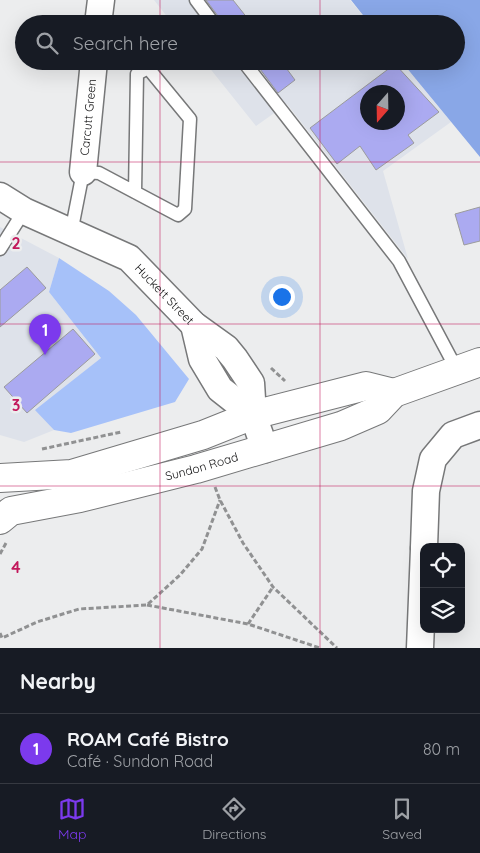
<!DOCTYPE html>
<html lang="en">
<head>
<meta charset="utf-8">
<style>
  body { margin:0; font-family:Quicksand,sans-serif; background:#242831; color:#f1f3f6 }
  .controls { position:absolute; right:15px; bottom:15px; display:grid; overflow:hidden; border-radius:10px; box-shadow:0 5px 20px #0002 }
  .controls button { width:45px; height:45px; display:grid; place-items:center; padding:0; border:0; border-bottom:1px solid #363941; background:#171b24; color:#f1f3f6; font:25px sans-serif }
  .compass { position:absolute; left:360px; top:85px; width:45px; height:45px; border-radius:50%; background:#171b24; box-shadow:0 5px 20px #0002; rotate:200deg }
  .you { position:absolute; left:281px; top:296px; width:18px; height:18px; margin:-12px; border:4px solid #fff; border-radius:50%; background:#1a73e8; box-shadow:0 0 0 8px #1a73e833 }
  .badge { display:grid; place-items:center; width:32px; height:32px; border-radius:50%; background:#7c3aed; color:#fff; font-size:16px; font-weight:700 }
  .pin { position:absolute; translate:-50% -41px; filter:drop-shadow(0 1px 2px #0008) }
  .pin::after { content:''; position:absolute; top:26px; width:18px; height:15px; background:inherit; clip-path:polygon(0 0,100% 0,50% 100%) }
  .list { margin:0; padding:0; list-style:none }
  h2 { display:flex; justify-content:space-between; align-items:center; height:65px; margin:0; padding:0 20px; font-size:21px }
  h2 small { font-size:16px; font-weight:400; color:#9ea1a6 }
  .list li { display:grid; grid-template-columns:32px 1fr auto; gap:15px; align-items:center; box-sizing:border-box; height:70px; padding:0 20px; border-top:1px solid #363941 }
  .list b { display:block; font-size:19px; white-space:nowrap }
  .list p { margin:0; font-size:16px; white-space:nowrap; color:#9ea1a6 }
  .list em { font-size:16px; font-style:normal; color:#9ea1a6 }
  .icon { flex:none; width:28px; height:28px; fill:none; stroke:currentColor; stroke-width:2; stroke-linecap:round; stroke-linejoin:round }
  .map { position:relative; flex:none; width:480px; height:648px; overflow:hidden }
  .search { position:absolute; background:#171b24; box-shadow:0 5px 20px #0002; left:15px; right:15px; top:15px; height:55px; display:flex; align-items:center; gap:12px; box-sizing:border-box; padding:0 18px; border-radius:28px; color:#9ea1a6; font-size:19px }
  .sheet { height:135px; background:#171b24 }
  nav { display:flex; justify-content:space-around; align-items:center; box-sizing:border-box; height:70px; border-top:1px solid #363941; background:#171b24; font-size:14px; color:#9ea1a6 }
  nav a { display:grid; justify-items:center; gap:2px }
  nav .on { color:#7c3aed }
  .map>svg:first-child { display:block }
  .built { fill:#dee2ea; fill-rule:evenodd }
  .green { fill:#a6c1f9 }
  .forest { fill:#89a7e7 }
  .building { fill:#abaaf1; stroke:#9b9b9c; fill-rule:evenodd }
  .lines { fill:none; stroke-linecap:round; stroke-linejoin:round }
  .lane-casing { stroke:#777879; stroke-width:15 }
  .street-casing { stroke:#777879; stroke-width:29 }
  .secondary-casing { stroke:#777879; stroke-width:30 }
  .path { stroke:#909192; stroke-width:3; stroke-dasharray:5 2.5; stroke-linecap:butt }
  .lane { stroke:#fff; stroke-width:12 }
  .street { stroke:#fff; stroke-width:26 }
  .secondary { stroke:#fff; stroke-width:28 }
  .grid { fill:none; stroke:#c2185b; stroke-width:1; stroke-opacity:0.55 }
  .labels { text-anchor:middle; stroke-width:5; stroke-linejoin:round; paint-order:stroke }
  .street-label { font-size:12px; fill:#111112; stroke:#ecedee }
  .grid-label { font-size:16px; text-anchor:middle; font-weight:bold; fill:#c2185b; stroke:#ecedee; stroke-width:5; stroke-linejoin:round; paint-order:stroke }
</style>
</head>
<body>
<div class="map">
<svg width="480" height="648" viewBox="0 0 480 648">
  <rect width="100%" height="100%" fill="#ecedee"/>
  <!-- built -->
  <g class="built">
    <path d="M154,0H350L370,24H173Z"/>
    <path d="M204,61H401L451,122L383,171L408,259L287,104L256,126ZM368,92H398V122H368Z"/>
    <path d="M0,227L59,258L49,292L101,358L36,410L54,430L24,442L0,435Z"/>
  </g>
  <!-- green -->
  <path class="green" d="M59,258L109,291L136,315L189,379L175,402L71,433L54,430L35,410L101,358L49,292Z"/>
  <!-- forest -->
  <path class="forest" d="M351,0H480V157L401,61H456V24H370Z"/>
  <!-- building -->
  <g class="building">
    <path d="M206,0H233L252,24H224Z"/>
    <path d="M254,61H281L295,80L278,93Z"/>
    <path d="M395,64L439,112L408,135L414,143L376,170L360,146L337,164L310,128ZM368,92H398V122H368Z"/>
    <path d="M480,207V241L464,245L455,214Z"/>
    <path d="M27,267L46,288L0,327V290Z"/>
    <path d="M73,329L95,354L27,413L4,387Z"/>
  </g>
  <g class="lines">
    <!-- lane casing -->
    <g class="lane-casing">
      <g id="lane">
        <path d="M196,0L214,24"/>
        <path d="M243,61L399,261L457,370"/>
        <path d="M71,233L83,172L99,173L178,215L185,209L190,119L148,68L137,74L135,192"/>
        <path d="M0,249L24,211"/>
      </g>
    </g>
    <!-- street casing -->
    <g class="street-casing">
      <g id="street">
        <path d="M98,24L101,0"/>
        <path id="s1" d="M83,172L94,61"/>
        <path id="s2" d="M0,196L24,211L129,258L194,325L226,348L235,359L251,383L253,415L265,449"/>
        <path d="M194,325L202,359L220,389L253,415"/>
        <path d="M424,547L426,491L433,459L453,435L480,425"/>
        <path d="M420,648L424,549"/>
      </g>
    </g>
    <!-- secondary casing -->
    <g class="secondary-casing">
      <g id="secondary">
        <path d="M0,478L72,474L203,435L253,415L366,386L394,393"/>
        <path id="s3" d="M0,520L11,511L80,498L196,469L341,426L378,410L394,393L480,362"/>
      </g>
    </g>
    <!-- path -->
    <g class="path">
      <path d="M271,368L285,381"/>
      <path d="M42,449L121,432"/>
      <path d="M215,487L220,500L243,543L273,587L337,648"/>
      <path d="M0,554L6,543"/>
      <path d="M147,605L248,624L320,648"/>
      <path d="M248,624L273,587"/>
      <path d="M0,633L2,638L37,622L79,609L147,605L180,575L202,549L220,500"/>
    </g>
    <!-- lane -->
    <use href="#lane" class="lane"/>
    <!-- street -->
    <use href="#street" class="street"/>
    <!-- secondary -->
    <use href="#secondary" class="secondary"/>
  </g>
  <!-- grid -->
  <path class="grid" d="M160,0V24M320,0V24M160,61V648M320,61V648M0,162H480M0,324H480M0,486H480"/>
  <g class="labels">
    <!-- street labels -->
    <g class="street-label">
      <text dy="4" stroke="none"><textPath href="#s1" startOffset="55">Carcutt Green</textPath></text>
      <text dy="4" stroke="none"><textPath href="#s2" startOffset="194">Huckett Street</textPath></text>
      <text dy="4" stroke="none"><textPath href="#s3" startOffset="210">Sundon Road</textPath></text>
    </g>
  </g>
  <g class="grid-label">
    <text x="16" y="249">2</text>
    <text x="16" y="411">3</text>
    <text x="16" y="573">4</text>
  </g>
</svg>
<div class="controls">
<button><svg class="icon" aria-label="locate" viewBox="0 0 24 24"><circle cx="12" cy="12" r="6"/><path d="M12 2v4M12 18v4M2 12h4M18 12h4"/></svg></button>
<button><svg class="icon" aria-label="layers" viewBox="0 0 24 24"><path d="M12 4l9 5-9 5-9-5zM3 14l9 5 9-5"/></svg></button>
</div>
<svg class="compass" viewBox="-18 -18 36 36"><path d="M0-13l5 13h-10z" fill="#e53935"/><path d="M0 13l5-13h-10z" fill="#9ea1a6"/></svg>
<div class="you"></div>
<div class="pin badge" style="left:45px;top:355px">1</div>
<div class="search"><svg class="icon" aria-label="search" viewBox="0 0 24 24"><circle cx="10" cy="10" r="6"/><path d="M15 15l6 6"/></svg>Search here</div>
</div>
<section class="sheet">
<h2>Nearby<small></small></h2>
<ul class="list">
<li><span class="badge">1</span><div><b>ROAM Café Bistro</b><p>Café · Sundon Road</p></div><em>80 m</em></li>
</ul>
</section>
<nav>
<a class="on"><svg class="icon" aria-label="map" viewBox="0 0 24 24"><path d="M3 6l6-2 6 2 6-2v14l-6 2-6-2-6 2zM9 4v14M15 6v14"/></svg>Map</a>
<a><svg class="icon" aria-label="directions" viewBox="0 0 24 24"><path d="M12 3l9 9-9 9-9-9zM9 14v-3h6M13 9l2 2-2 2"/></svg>Directions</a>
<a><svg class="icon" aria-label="saved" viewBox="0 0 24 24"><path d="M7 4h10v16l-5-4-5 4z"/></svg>Saved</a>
</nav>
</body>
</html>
